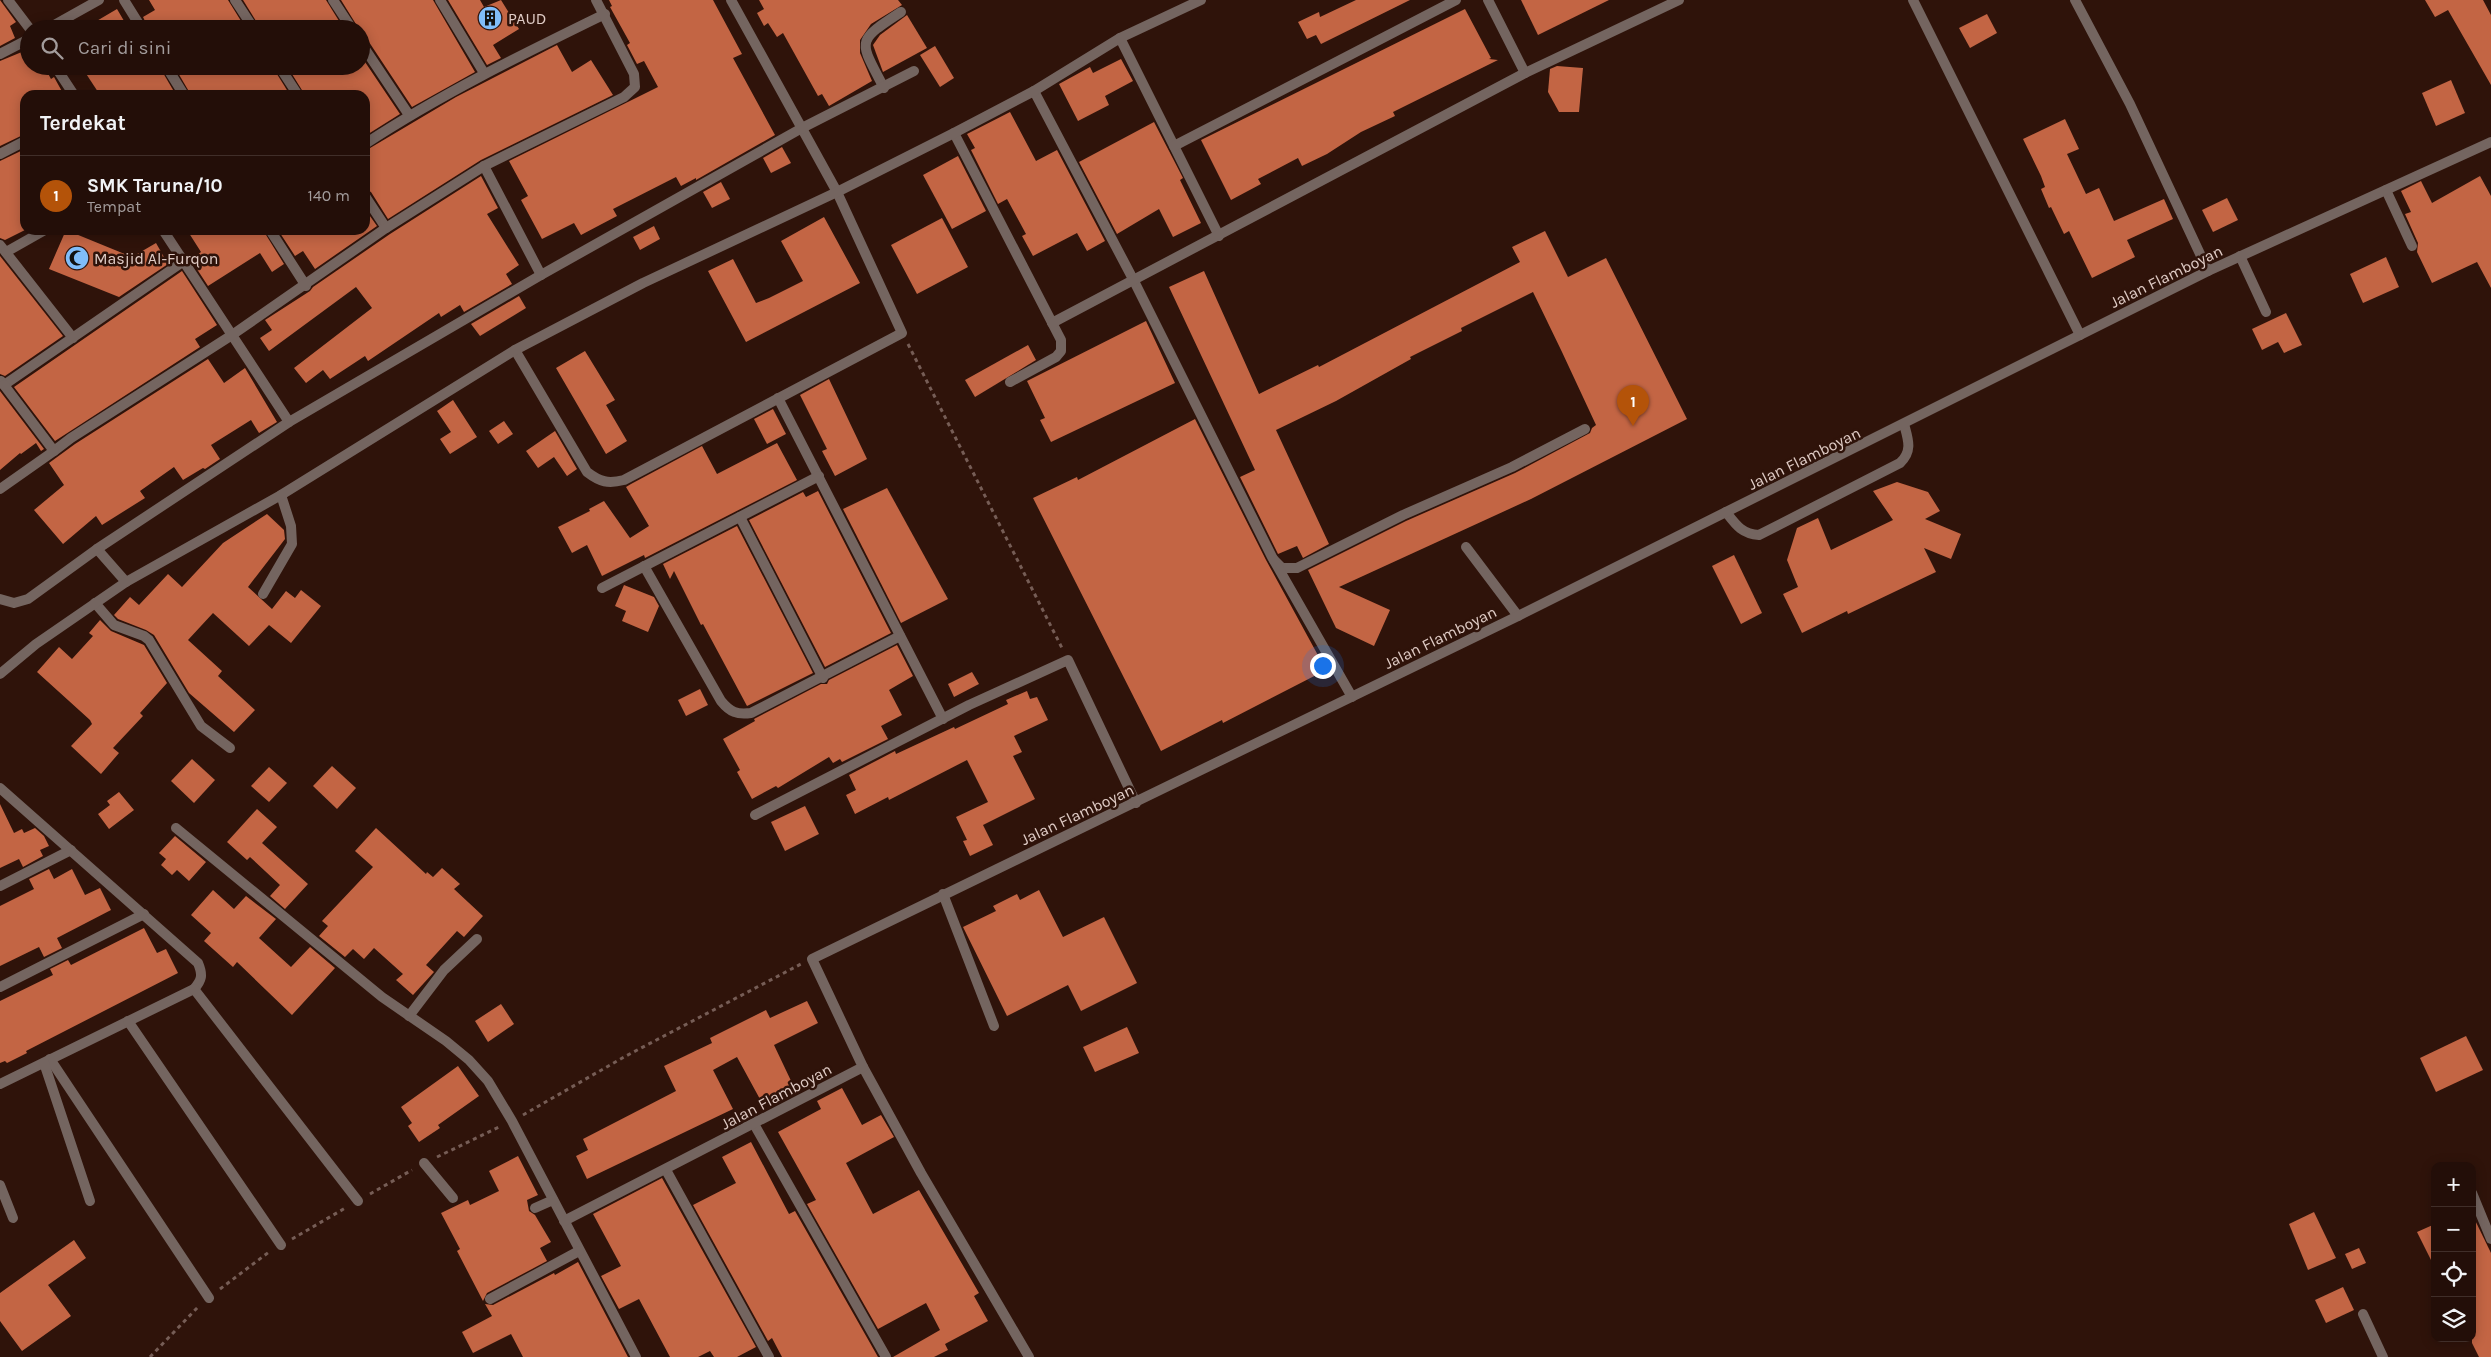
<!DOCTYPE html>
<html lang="id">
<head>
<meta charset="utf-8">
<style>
  body { margin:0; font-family:Karla,sans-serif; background:#2f1c16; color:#f1f3f6 }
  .controls { position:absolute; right:15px; bottom:15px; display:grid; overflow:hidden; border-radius:10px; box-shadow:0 2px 12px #0003 }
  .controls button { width:45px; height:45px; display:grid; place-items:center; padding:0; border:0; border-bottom:1px solid #402e29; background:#230e08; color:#f1f3f6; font:25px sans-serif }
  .you { position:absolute; left:1322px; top:665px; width:18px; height:18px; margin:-12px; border:4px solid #fff; border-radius:50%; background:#1a73e8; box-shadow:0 0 0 8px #1a73e833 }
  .badge { display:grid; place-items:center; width:32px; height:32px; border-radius:50%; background:#b45309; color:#fff; font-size:16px; font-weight:700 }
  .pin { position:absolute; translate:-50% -41px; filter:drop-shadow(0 1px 2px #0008) }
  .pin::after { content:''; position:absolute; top:26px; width:18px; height:15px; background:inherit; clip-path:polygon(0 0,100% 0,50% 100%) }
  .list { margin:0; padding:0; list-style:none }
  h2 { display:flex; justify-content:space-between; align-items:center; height:65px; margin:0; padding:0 20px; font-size:21px }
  h2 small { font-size:16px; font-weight:400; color:#a39c9c }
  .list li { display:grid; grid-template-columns:32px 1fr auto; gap:15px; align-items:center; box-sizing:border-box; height:80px; padding:0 20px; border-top:1px solid #402e29 }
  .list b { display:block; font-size:19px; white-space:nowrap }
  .list p { margin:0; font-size:16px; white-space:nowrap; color:#a39c9c }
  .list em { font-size:16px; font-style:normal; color:#a39c9c }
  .icon { flex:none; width:28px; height:28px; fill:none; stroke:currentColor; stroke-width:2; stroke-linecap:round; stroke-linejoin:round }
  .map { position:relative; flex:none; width:2491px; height:1357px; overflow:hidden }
  .search { position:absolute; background:#230e08; box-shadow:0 2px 12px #0003; left:20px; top:20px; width:350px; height:55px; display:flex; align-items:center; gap:12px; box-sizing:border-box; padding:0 18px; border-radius:28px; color:#a39c9c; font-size:19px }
  .panel { position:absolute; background:#230e08; box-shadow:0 2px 12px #0003; left:20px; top:90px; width:350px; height:145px; border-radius:15px }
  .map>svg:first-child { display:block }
  .building { fill:#c36544 }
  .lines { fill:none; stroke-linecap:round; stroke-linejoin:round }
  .path { stroke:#765d56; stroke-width:3; stroke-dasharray:4 4; stroke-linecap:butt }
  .lane { stroke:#746560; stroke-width:10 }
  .street { stroke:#746560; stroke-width:10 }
  .labels { text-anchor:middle; stroke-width:5; stroke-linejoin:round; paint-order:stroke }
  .poi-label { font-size:16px; fill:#e0ccc6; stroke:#2f130a; text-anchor:start }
  .street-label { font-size:16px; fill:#e0ccc6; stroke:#2f130a }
</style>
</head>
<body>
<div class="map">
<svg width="2491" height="1357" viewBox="0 0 2491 1357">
  <rect width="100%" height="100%" fill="#2f130a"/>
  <!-- building -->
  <g class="building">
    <path d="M0,0L16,22L10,26L15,38L0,46Z"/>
    <path d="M149,0H228L246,29H149L143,17L155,10Z"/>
    <path d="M243,0H326L344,29H261Z"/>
    <path d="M341,0H433L475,72L412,107L367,39L361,36V29H359Z"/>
    <path d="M448,0H480L484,7L501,0L519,29L493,45L501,58L487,65Z"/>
    <path d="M609,0H713L742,54L733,58L775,135L696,180V178L681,186L676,177L613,209L617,216L581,235L574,223L542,239L521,200L528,196L509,161L658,87L644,61L637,64L627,45L630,43L610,7L612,6Z"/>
    <path d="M759,0H898L902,5L871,24L860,40V53L872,81L829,106L822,94L818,96L783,33L777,37L768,23L764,26L757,13L764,9Z"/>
    <path d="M1356,0H1410L1321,44L1316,35L1307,39L1298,22L1319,12L1320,17Z"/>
    <path d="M1521,0H1609L1538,35Z"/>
    <path d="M2425,0H2483L2491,15V85L2448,10L2435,17Z"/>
    <path d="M117,9L127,26L131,24L134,29H83Z"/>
    <path d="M1465,9L1491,58L1489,59L1498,60L1393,112L1395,116L1361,132L1327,154L1302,166L1298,158L1258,179L1261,184L1231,200L1201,140Z"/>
    <path d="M1987,14L1997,33L1970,48L1959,28Z"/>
    <path d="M907,15L927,48L883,72L873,45L880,35Z"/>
    <path d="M557,45L572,72L591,60L613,95L481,160L388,219L371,192L365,189V151L456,97Z"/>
    <path d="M935,46L954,78L940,87L920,55Z"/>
    <path d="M29,49V66H44L51,79L54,77L64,95H25V134L0,146V61Z"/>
    <path d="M361,56L400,114L365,136V95H305L287,66H361Z"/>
    <path d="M1121,59L1133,81L1105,96L1109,105L1078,121L1059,84L1090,67L1093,73Z"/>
    <path d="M81,66H159L176,95H100Z"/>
    <path d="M174,66H272L290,95H191Z"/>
    <path d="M1557,66L1583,68L1579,112H1559L1548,92L1550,69Z"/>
    <path d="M2451,80L2465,113L2436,126L2422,93Z"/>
    <path d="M1010,112L1036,161L1057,150L1105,241L1087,251L1077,233L1033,256L1022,236L1026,234L1007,199L998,204L971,150L975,148L967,134Z"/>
    <path d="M2065,119L2079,149L2067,154L2086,194L2099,188L2114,221L2164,199L2173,219L2127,240L2135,257L2092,278L2069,231L2064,234L2051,207L2049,208L2041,189L2045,187L2041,176L2023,139Z"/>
    <path d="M1154,122L1183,178L1180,180L1201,223L1173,237L1159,209L1117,234L1079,162Z"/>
    <path d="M782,147L791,163L771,173L763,158Z"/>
    <path d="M25,149V230L5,240L0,238V161Z"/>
    <path d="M958,156L986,211L952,229L923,175Z"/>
    <path d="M481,176L498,208L487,214L519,265L506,274L512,284L464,312L460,305L441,317L439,313L368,361L365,356L330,379L323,370L306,383L294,368L372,308L356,287L269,351L260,338L272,330L265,320L310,291L313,287L390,234Z"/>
    <path d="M2480,176L2491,196V288L2477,262L2432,283L2417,252L2418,243L2405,214L2411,212L2401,191L2421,181L2432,203Z"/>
    <path d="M721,182L730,199L712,208L703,192Z"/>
    <path d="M2227,198L2238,220L2213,232L2202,210Z"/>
    <path d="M365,209L377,226L315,269L303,251L295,256L278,230H365Z"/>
    <path d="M824,217L860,283L746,342L708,271L733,259L756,303L769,298L803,281L781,241Z"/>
    <path d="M942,218L968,267L917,294L891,245Z"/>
    <path d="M654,226L660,239L640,250L633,237Z"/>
    <path d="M66,230L132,257L156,243L168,264L119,297L49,269Z"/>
    <path d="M187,230H263L284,264L272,272L260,253L208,286L191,260L201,252Z"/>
    <path d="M1545,231L1568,277L1606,258L1687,419L1531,499L1339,587L1390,610L1374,646L1336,628L1308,570L1406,521L1515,473L1590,433L1592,428L1596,425L1562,352L1533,292L1461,328L1462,331L1410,357L1411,359L1336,401L1276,430L1329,544L1303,558L1297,546L1278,554L1240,477L1255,470L1169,287L1204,271L1259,394L1318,365L1319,367L1520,262L1512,247Z"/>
    <path d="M0,256L63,336L5,376L0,374Z"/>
    <path d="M2386,257L2399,287L2363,303L2350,274Z"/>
    <path d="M182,271L217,325L195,339L200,347L55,441L14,387Z"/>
    <path d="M519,296L526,308L480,336L471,324Z"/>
    <path d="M2286,313L2302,345L2284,353L2278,342L2262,350L2252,329Z"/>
    <path d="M1146,321L1175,383L1051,442L1040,420L1045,418L1027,381Z"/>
    <path d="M1028,345L1036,360L975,397L965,380Z"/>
    <path d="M585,351L615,400L606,405L627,441L606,454L556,368Z"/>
    <path d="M208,359L224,383L245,368L277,422L259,433L251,420L211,445L220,459L205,469L203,468L183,480L174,467L140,491L145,498L102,525L96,516L63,544L34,510L64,485L49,463L75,444Z"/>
    <path d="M829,379L867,459L835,476L822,451L827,449L800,395Z"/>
    <path d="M0,391L44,449L41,451L36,443L21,454L20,453L0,470Z"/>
    <path d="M453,400L477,437L450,454L440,439L451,432L437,411Z"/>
    <path d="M773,409L786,434L767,444L754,419Z"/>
    <path d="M1195,419L1266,560L1326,670L1223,723L1222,720L1161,751L1033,498L1077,477L1078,480Z"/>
    <path d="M504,421L513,434L498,444L489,431Z"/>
    <path d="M555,431L577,469L567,476L554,457L538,468L526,451Z"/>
    <path d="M777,443L797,480L645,558L644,555L602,576L587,545L572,553L558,527L590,511L589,509L604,501L630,538L649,526L626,487L631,484L702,446L717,474Z"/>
    <path d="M1897,482L1928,492L1940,511L1925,519L1961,534L1951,559L1924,548L1936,572L1848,614L1847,611L1802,633L1783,594L1798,587L1787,560L1797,528L1818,518L1831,550L1893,520L1873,491Z"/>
    <path d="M887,488L948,599L901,623L843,509Z"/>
    <path d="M818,491L891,633L825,667L749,520L803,492L806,497Z"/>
    <path d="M267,514L284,530L285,539L248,587L272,609L286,591L295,598L301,590L321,606L291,643L269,625L249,646L213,613L188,640L222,671L218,676L255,710L234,732L189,693L154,635L146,630L118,619L114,615L130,597L139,605L168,574L182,587L223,543Z"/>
    <path d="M737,526L813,673L747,706L703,624L701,625L674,571L670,579L663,564Z"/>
    <path d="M1734,555L1762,613L1741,624L1712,566Z"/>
    <path d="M624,585L654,597L659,606L648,632L622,621L626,611L615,606Z"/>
    <path d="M100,620L111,631L144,645L167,683L140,713L143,716L113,748L119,753L101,774L71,746L92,724L90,720L37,672L59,647L72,659L93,636L89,633Z"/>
    <path d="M897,645L913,676L889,690L902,715L881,726L888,739L842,762L840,759L833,763L829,757L778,788L776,786L752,799L737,772L740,770L723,739L755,721L754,719L821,684H827L829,680Z"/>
    <path d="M972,672L979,684L954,697L948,684Z"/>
    <path d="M700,689L708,705L686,716L678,700Z"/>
    <path d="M1027,691L1030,699L1037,697L1048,720L1014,736L1022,752L1013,756L1035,799L983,825L993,845L970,856L963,841L967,840L956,817L988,802L967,760L889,800L888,797L855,814L846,795L856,790L849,775L895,751L896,754L954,727L955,729L1008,704L1006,700Z"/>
    <path d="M192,759L215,780L194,803L171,781Z"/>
    <path d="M332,766L356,788L337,809L313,786Z"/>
    <path d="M269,767L287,783L269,802L251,786Z"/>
    <path d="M119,792L134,810L109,829L98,814L110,805L107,801Z"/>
    <path d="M0,804L14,833L22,829L24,833L35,828L44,836L49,846L40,850L43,856L23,867L19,859L0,868Z"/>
    <path d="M805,806L819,834L785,851L771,822Z"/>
    <path d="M257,809L277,827L262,843L308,884L285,909L270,896L280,885L250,857L247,860L227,842Z"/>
    <path d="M376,828L426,874L427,872L433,877L442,868L460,884L454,889L483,916L464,937L457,931L426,965L434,972L413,995L396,980L403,974L374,948L364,959L353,949L345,957L319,936L328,926L322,921L373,867L355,851Z"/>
    <path d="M175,836L206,862L189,881L177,870L172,875L161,865L166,859L159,853Z"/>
    <path d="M49,869L54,879L72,869L85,895L100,888L111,910L57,938L62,948L44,957L39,947L0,966V906L34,889L29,879Z"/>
    <path d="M213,890L234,909L246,896L276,919L259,938L291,967L310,947L335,968L292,1015L237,962L233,967L204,941L211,933L191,915Z"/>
    <path d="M1039,890L1063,937L1104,917L1137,983L1081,1011L1068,985L1007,1016L963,927L996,911L993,906L1017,894L1020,900Z"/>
    <path d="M144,928L157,953L166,949L178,973L26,1051L27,1053L7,1063L5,1061L0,1063V1001L53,975L50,969L68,960L71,965Z"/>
    <path d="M807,1001L818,1023L774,1045L793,1085L761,1101L737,1057L713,1070L733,1109L587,1179L576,1156L588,1150L583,1139L676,1091L664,1066L712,1043L710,1038L766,1010L770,1018Z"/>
    <path d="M501,1004L514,1024L488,1042L475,1021Z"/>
    <path d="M1127,1027L1139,1053L1095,1072L1083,1047Z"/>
    <path d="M2466,1036L2483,1070L2436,1092L2420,1058Z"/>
    <path d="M458,1066L479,1096L438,1125L440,1128L419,1142L408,1126L412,1123L401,1107Z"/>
    <path d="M842,1088L862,1125L881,1115L894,1137L846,1163L873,1214L919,1190L979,1293L974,1296L988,1321L945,1344L948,1350L934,1357H893L940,1330L926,1303L878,1329L807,1204L816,1200L778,1132L821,1109L817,1101Z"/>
    <path d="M751,1142L789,1214L795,1211L878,1357H782L772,1338L768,1341L693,1205L736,1183L722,1157Z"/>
    <path d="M518,1156L538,1195L527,1200L529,1211L535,1215L551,1242L540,1248L547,1261L487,1293L483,1301L457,1251L460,1249L441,1213L468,1200L470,1205L499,1191L489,1171Z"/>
    <path d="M662,1178L756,1347L737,1357H714L710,1351L698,1357H670L639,1299L619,1309L601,1276L621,1266L593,1214Z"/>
    <path d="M2314,1212L2336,1258L2308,1270L2289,1224Z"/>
    <path d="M2472,1214L2491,1253V1357H2479L2472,1343Z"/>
    <path d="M2435,1224V1268L2417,1232Z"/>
    <path d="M74,1240L86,1258L48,1285L71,1316L22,1351L0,1321V1293Z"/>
    <path d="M2359,1248L2366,1263L2352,1269L2345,1254Z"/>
    <path d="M578,1262L628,1357H523L511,1334L473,1353L462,1332L492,1316L485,1304L493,1305L554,1273L555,1275Z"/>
    <path d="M2343,1287L2354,1310L2326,1323L2315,1300Z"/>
  </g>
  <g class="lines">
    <!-- path -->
    <g class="path">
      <path d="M908,344L1062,648"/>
      <path d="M523,1115L624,1057L801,964"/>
      <path d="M437,1157L499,1127"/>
      <path d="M370,1194L412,1170"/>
      <path d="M292,1239L347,1207"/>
      <path d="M220,1289L269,1252"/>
      <path d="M150,1357L198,1307"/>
    </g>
    <!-- lane -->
    <g class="lane">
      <path d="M2386,190L2412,246"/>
      <path d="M2240,256L2266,312"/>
      <path d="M1726,512C1736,525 1742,534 1759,535L1900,463C1913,451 1908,439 1904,424"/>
      <path d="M1466,547L1518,616"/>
      <path d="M1274,560L1282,568H1297L1403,515L1512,467L1585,429"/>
      <path d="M943,894L994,1026"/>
      <path d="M424,1163L453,1198"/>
    </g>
    <!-- street -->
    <g class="street">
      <path d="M8,0L30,29"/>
      <path d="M124,0L142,29"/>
      <path d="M235,0L254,29"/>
      <path d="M333,0L352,29"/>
      <path d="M440,0L484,73"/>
      <path d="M1488,0L1525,73"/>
      <path d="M1913,0L2080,335"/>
      <path d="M2075,0L2130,104L2208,271"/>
      <path d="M47,29L99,0"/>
      <path d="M1120,38L1219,236"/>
      <path d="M361,43L409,115"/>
      <path d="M0,54L29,39"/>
      <path d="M55,66L74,95"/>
      <path d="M166,66L184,95"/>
      <path d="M279,66L298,95"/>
      <path d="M884,88C859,40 855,42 901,12"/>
      <path d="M1034,91L1134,281L1272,557L1352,697"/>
      <path d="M954,133L1061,340V351L1056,357L1010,382"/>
      <path d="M365,144C441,94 523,54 605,14"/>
      <path d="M1174,146L1456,0"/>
      <path d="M0,154L25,141"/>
      <path d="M484,166L541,275"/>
      <path d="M365,196L386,228"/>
      <path d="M163,230L289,422"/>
      <path d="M270,230L306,286"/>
      <path d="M0,245L73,338"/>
      <path d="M6,252L45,230"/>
      <path d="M1052,323L1525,73L1679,0"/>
      <path d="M515,350L587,472C600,482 608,484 624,480L902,333L837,192L731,0"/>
      <path d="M1,381L4,385L184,261"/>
      <path d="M4,385L54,451L71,438L232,335L386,228L484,166L624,97L635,87L634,74L596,0"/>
      <path d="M778,398L943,719"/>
      <path d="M0,489L54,451"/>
      <path d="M740,517L823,678"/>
      <path d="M97,549L126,582"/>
      <path d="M644,566L721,701C730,712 737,715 751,713L900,636"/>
      <path d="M602,588L819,476"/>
      <path d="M263,594L292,544L291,526L281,495"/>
      <path d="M0,599L14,603L28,599L97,549L289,422L541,275L802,128L914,71"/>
      <path d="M95,603L114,625L144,636L149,640L201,726L230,748"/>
      <path d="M0,674L36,644L126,582L281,495L515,350L643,283L837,192L954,133L1034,91L1120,38L1201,0"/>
      <path d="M0,788L198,963C203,975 202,980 194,989L0,1084"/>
      <path d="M755,815L969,705L1068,660L1136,803"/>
      <path d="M176,828L382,997L446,1041L469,1060L488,1081L512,1121L636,1357"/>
      <path d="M0,886L71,850"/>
      <path d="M0,987L144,914"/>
      <path d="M194,989L358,1201"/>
      <path d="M409,1016L444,970L477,939"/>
      <path d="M128,1021L281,1245"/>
      <path d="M50,1059L209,1298"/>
      <path d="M44,1063L90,1201"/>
      <path d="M863,1067L921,1173L1029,1357"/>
      <path d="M754,1124L886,1357"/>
      <path d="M666,1170L769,1357"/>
      <path d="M0,1185L13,1218"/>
      <path d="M2472,1193L2491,1239"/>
      <path d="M535,1208L553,1200"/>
      <path d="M564,1221L863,1067L812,959L1518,616L2208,271L2491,142"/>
      <path d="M490,1299L579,1251"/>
      <path d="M2363,1314L2383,1357"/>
    </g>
  </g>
  <!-- icons -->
  <defs>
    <g id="building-disc" transform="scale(1.25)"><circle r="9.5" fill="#80bdfa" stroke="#2f130a"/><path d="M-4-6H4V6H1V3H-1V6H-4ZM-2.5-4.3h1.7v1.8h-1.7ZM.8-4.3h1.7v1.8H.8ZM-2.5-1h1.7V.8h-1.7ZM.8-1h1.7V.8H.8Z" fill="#111"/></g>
    <g id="mosque-disc" transform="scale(1.25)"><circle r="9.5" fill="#80bdfa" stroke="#2f130a"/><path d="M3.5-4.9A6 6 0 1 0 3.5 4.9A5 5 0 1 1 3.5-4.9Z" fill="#111"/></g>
  </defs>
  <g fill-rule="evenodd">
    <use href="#building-disc" x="490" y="18"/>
    <use href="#mosque-disc" x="77" y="258"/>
  </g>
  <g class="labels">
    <!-- poi labels -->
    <g class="poi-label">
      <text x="508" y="24">PAUD</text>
      <text x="94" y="264">Masjid Al-Furqon</text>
    </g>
    <!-- street labels -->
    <g class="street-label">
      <text transform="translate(2166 276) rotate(-26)" y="6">Jalan Flamboyan</text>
      <text transform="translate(1804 458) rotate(-26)" y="6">Jalan Flamboyan</text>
      <text transform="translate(1440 637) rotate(-26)" y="6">Jalan Flamboyan</text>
      <text transform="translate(1077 814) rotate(-25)" y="6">Jalan Flamboyan</text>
      <text transform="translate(776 1096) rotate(-28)" y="6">Jalan Flamboyan</text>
    </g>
  </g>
</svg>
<div class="controls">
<button>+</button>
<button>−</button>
<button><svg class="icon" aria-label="locate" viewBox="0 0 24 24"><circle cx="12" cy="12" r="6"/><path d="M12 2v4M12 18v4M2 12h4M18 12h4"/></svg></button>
<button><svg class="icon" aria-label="layers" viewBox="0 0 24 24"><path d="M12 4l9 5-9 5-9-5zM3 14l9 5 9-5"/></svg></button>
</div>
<div class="you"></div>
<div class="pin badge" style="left:1633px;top:426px">1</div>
<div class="search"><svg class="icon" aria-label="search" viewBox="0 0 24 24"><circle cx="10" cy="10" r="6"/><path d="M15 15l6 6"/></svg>Cari di sini</div>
<section class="panel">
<h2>Terdekat<small></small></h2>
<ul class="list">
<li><span class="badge">1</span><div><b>SMK Taruna/10</b><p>Tempat</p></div><em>140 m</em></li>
</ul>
</section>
</div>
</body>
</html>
